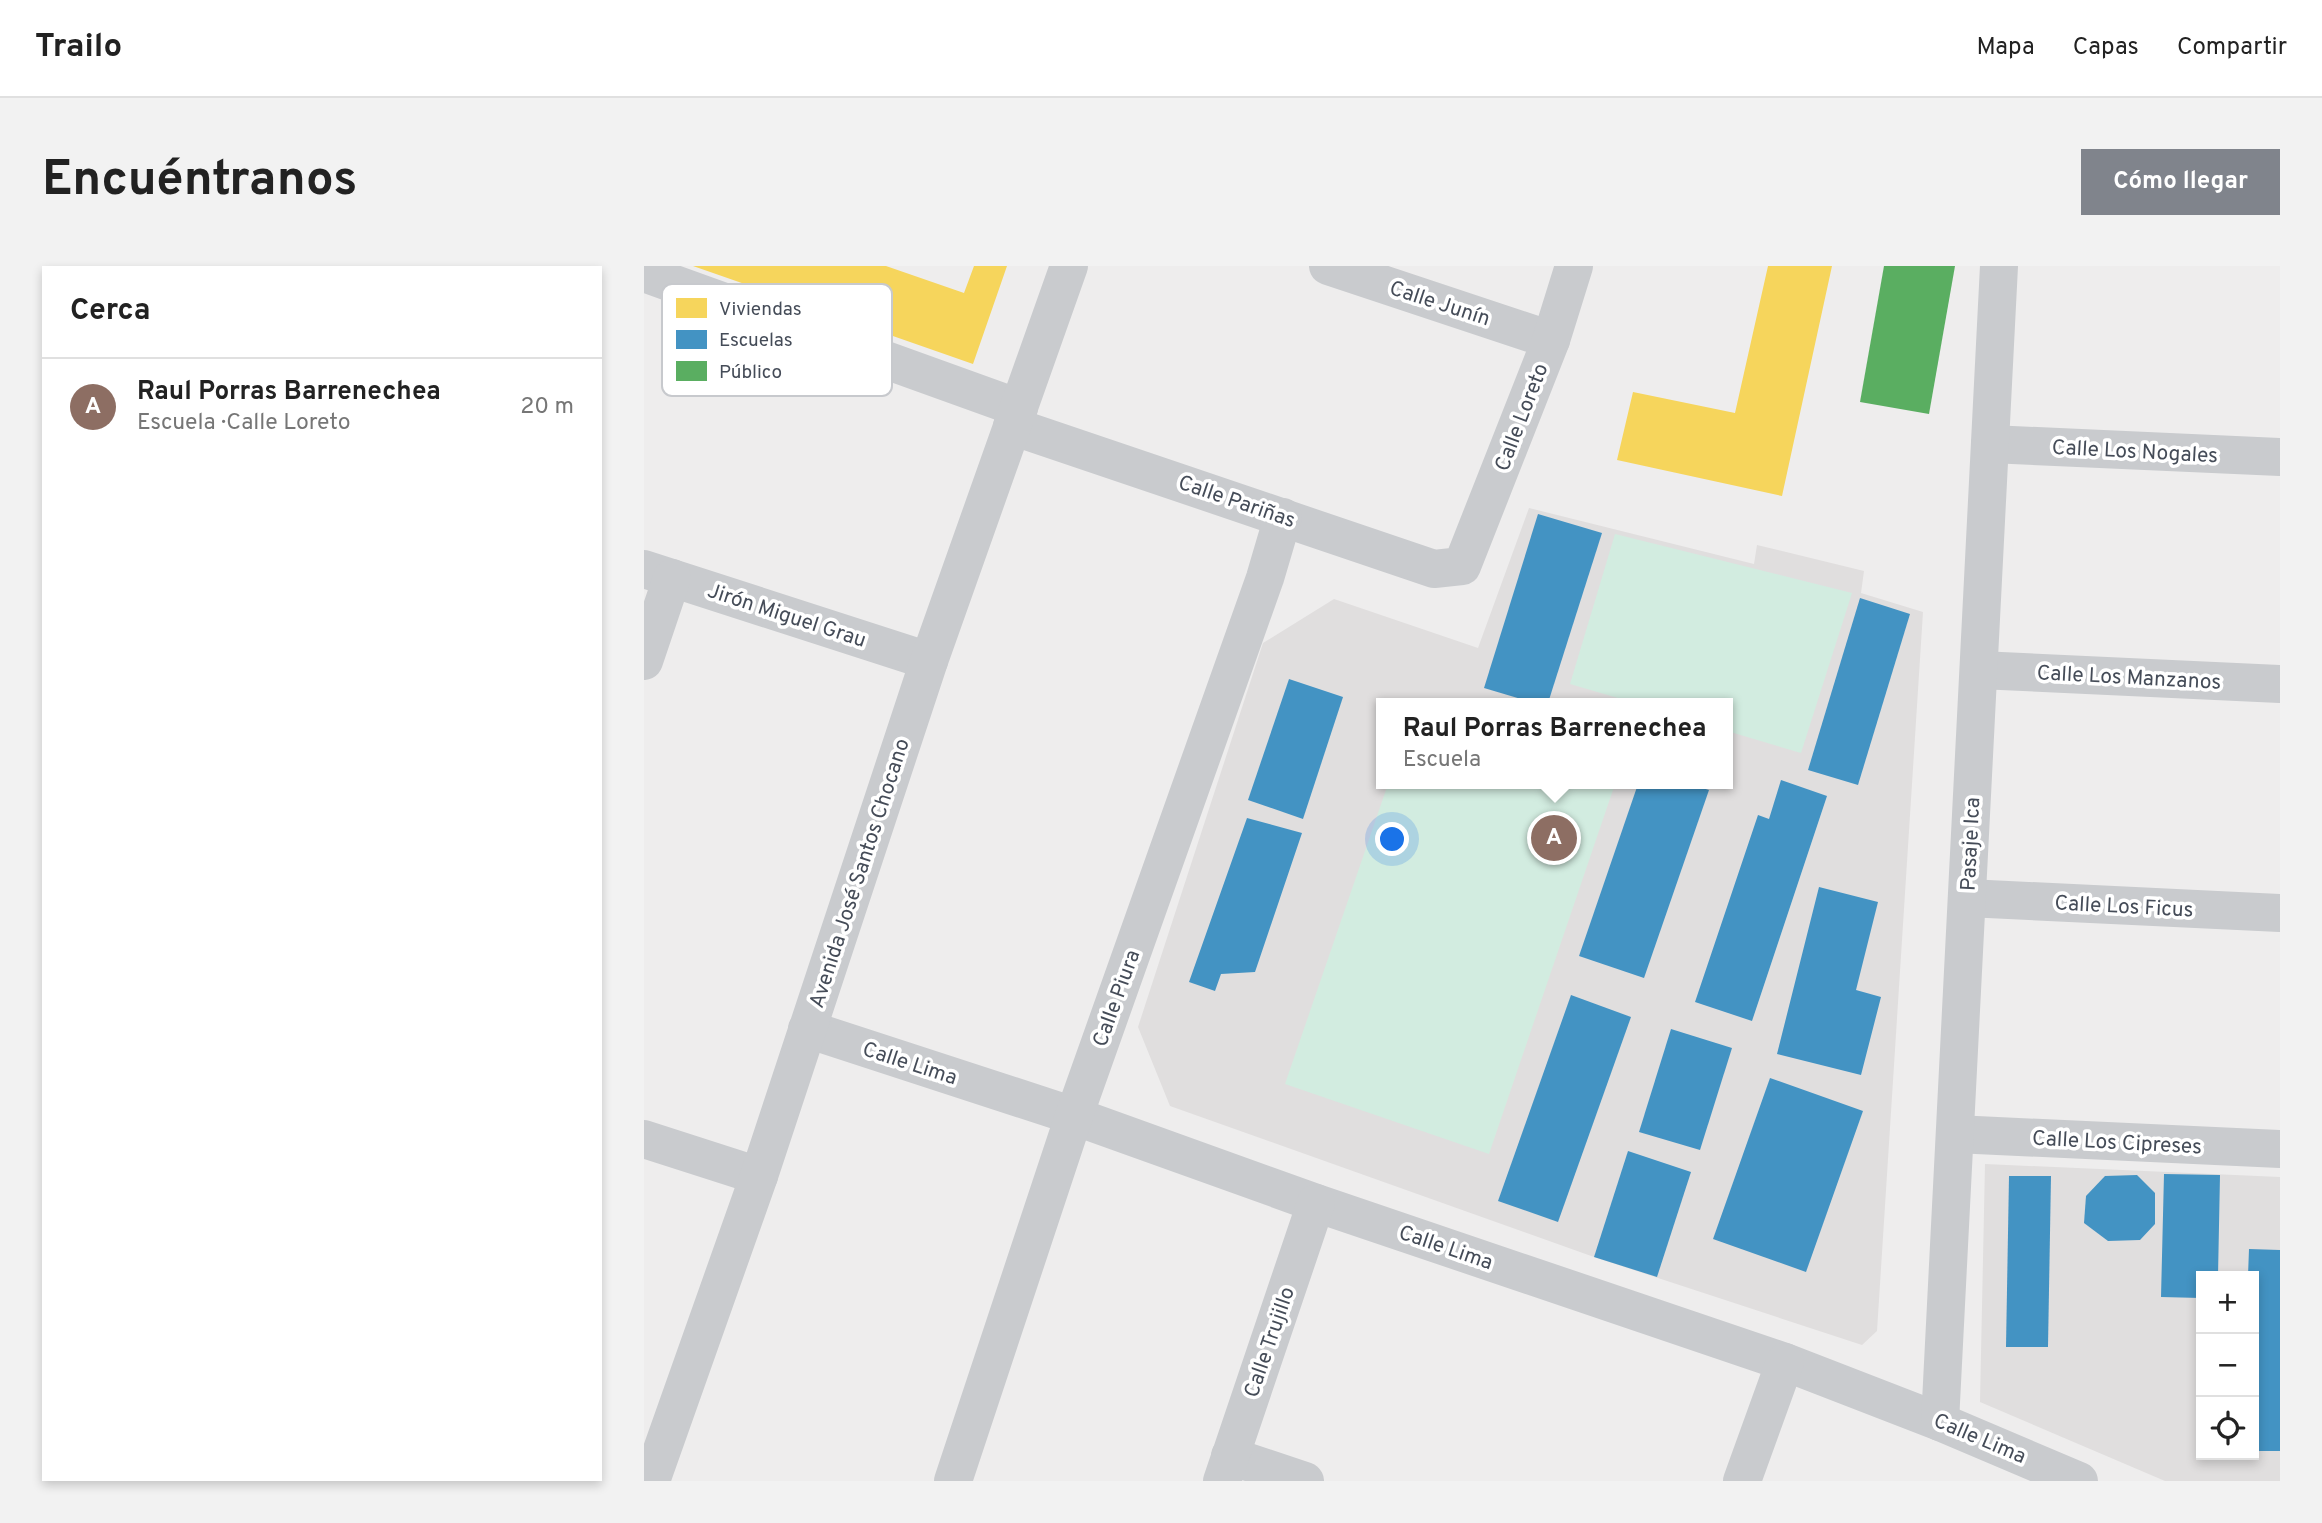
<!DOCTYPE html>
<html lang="es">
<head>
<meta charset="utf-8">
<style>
  body { margin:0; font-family:Overpass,sans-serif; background:#f2f2f2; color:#222 }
  .controls { position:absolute; right:21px; bottom:21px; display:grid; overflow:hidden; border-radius:0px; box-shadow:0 4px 10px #0003 }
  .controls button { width:63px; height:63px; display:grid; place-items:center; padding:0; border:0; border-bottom:2px solid #e0e0e0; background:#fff; color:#222; font:35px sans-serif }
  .you { position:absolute; left:749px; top:574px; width:24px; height:24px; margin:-18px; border:5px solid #fff; border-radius:50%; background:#1a73e8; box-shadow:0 0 0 10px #1a73e833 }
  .badge { display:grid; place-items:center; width:46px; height:46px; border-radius:50%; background:#80848c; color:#fff; font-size:23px; font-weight:700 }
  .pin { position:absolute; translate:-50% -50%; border:4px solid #fff; box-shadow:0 2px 7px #0006 }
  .popup { position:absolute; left:732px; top:432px; width:357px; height:91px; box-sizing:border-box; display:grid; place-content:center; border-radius:0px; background:#fff; filter:drop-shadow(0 2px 5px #0005); font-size:23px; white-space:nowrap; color:#767676 }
  .popup b { font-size:26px; color:#222 }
  .popup::after { content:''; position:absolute; left:50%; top:100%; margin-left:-14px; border:14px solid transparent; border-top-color:#fff }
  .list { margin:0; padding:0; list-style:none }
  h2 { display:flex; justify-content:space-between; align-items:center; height:91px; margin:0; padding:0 28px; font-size:30px }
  h2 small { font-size:23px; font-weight:400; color:#767676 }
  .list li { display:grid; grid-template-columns:46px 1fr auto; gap:21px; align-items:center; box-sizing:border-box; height:98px; padding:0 28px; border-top:2px solid #e0e0e0 }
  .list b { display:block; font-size:26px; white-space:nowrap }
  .list p { margin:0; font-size:23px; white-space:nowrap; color:#767676 }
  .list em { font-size:23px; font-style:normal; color:#767676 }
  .icon { flex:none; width:38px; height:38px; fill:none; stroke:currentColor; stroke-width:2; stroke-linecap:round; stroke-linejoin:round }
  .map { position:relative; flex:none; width:1636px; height:1215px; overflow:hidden; border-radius:0px }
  header { display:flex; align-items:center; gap:42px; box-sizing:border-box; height:98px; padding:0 35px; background:#fff; border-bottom:2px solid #e0e0e0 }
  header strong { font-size:33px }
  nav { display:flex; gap:38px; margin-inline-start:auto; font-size:24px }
  .intro { display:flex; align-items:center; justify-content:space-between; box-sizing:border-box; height:168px; padding:0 42px }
  h1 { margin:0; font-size:49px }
  .button { padding:18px 32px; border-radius:0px; background:#80848c; color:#fff; font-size:24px; font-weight:700 }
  main { display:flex; gap:42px; padding:0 42px }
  aside { flex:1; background:#fff; border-radius:0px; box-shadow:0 4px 10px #0003 }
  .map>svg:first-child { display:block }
  .education { fill:#e0dede; fill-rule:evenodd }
  .green { fill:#d2ece0 }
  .homes { fill:#f6d55c }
  .schools { fill:#4393c3 }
  .public { fill:#5aae61 }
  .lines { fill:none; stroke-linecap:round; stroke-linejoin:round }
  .minor { stroke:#c9cbce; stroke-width:38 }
  .labels { text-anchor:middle; stroke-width:7; stroke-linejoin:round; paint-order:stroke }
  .street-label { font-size:21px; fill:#454c58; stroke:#fff }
  .key { fill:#fff; stroke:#c7c9cd; stroke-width:2 }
  .key-label { font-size:19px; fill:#454c58 }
</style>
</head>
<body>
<header>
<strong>Trailo</strong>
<nav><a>Mapa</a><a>Capas</a><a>Compartir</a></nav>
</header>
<div class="intro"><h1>Encuéntranos</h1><a class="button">Cómo llegar</a></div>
<main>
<aside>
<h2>Cerca<small></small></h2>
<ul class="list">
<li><span class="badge" style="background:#8d6e63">A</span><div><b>Raul Porras Barrenechea</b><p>Escuela · Calle Loreto</p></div><em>20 m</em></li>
</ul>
</aside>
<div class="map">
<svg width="1636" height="1215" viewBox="0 0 1636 1215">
  <rect width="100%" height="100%" fill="#eeeded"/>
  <!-- education -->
  <g class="education">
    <path d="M885,242L1110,298L1113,279L1220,305L1217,327L1279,346L1233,1065L1218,1079L950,991L526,840L494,761L619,377L690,333L834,382ZM737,437H1083V518H737Z"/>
    <path d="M1341,898L1636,911V1215H1521L1336,1136ZM1557,1010H1610V1189H1557Z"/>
  </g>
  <!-- green -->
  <g class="green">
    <path d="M971,268L1208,327L1157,487L1083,465V437H991L926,418Z"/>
    <path d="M744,518H971L845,888L641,818Z"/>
  </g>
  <!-- homes -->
  <g class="homes">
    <path d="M49,0H242L320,27L330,0H363L329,98Z"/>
    <path d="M1124,0H1188L1138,230L973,194L989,126L1091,147Z"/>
  </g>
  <!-- schools -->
  <g class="schools">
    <path d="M894,248L958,267L904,437H890L840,422Z"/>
    <path d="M1216,332L1266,348L1214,519L1164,504Z"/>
    <path d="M645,413L699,431L659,553L604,534Z"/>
    <path d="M1137,514L1183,530L1108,755L1051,736L1114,549L1125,553Z"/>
    <path d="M994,518H1046L1065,524L1000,712L935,690Z"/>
    <path d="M603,552L658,567L611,706L577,708L571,725L545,716Z"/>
    <path d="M1175,621L1234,636L1212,724L1237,731L1217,809L1133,788Z"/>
    <path d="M927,729L987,751L914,956L854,935Z"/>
    <path d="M1027,763L1088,782L1056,884L995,866Z"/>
    <path d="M1126,812L1219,845L1162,1006L1069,973Z"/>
    <path d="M984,885L1047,906L1013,1011L950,991Z"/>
    <path d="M1520,908L1576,909L1574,1010H1557V1032L1517,1031Z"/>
    <path d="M1493,909L1511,927V958L1496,974L1464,975L1440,957L1442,930L1461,910Z"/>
    <path d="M1365,910H1407L1404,1081H1362Z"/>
    <path d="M1605,983L1636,984V1185H1610V1010H1604Z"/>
  </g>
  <!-- public -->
  <path class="public" d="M1240,0H1311L1285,148L1216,136Z"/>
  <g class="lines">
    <!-- minor -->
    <g class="minor">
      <path d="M684,0L907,74"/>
      <path d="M0,7L375,142"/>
      <path d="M368,160L790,303L818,300L907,74L930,0"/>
      <path d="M1346,178L1636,191"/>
      <path d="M0,303L285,395"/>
      <path d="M0,395L28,312"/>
      <path d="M1335,404L1636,418"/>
      <path d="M1323,632L1636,647"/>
      <path d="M163,763L430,850L672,937L1141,1096L1296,1156L1435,1215"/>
      <path d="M1311,868L1636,883"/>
      <path d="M0,873L115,910"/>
      <path d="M1296,1156L1355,0"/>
      <path d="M586,1190L661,1215"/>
      <path d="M7,1215L115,910L285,395L425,0"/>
      <path d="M309,1215L430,850L621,312L639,251"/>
      <path d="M578,1215L672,937"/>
      <path d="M1098,1215L1141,1096"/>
    </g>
  </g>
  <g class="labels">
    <!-- street labels -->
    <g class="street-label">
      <text transform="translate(796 37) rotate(18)" y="7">Calle Junín</text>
      <text transform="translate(877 151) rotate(-69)" y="7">Calle Loreto</text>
      <text transform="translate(1491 185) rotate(3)" y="7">Calle Los Nogales</text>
      <text transform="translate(593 235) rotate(19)" y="7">Calle Pariñas</text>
      <text transform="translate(143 349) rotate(18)" y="7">Jirón Miguel Grau</text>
      <text transform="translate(1485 411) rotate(3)" y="7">Calle Los Manzanos</text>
      <text transform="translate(1326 578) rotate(-87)" y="7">Pasaje Ica</text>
      <text transform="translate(215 607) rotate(-72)" y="7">Avenida José Santos Chocano</text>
      <text transform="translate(1480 640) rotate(3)" y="7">Calle Los Ficus</text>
      <text transform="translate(472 732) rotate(-70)" y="7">Calle Piura</text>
      <text transform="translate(266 797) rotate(18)" y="7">Calle Lima</text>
      <text transform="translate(1473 876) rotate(3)" y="7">Calle Los Cipreses</text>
      <text transform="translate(802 981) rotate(19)" y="7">Calle Lima</text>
      <text transform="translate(625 1076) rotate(-71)" y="7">Calle Trujillo</text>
      <text transform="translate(1336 1172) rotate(23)" y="7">Calle Lima</text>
    </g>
  </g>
  <!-- legend -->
  <rect x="18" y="18" width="230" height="112" rx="10" class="key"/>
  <rect x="32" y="32" width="31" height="20" fill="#f6d55c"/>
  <rect x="32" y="64" width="31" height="19" fill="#4393c3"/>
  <rect x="32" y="95" width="31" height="20" fill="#5aae61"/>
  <g class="key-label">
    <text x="75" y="49">Viviendas</text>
    <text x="75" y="80">Escuelas</text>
    <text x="75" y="112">Público</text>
  </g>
</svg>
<div class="controls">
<button>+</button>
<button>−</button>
<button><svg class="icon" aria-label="locate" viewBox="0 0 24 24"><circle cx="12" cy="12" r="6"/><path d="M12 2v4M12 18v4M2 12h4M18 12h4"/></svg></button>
</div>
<div class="you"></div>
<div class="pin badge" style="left:910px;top:572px;background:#8d6e63">A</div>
<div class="popup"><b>Raul Porras Barrenechea</b>Escuela</div>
</div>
</main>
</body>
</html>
